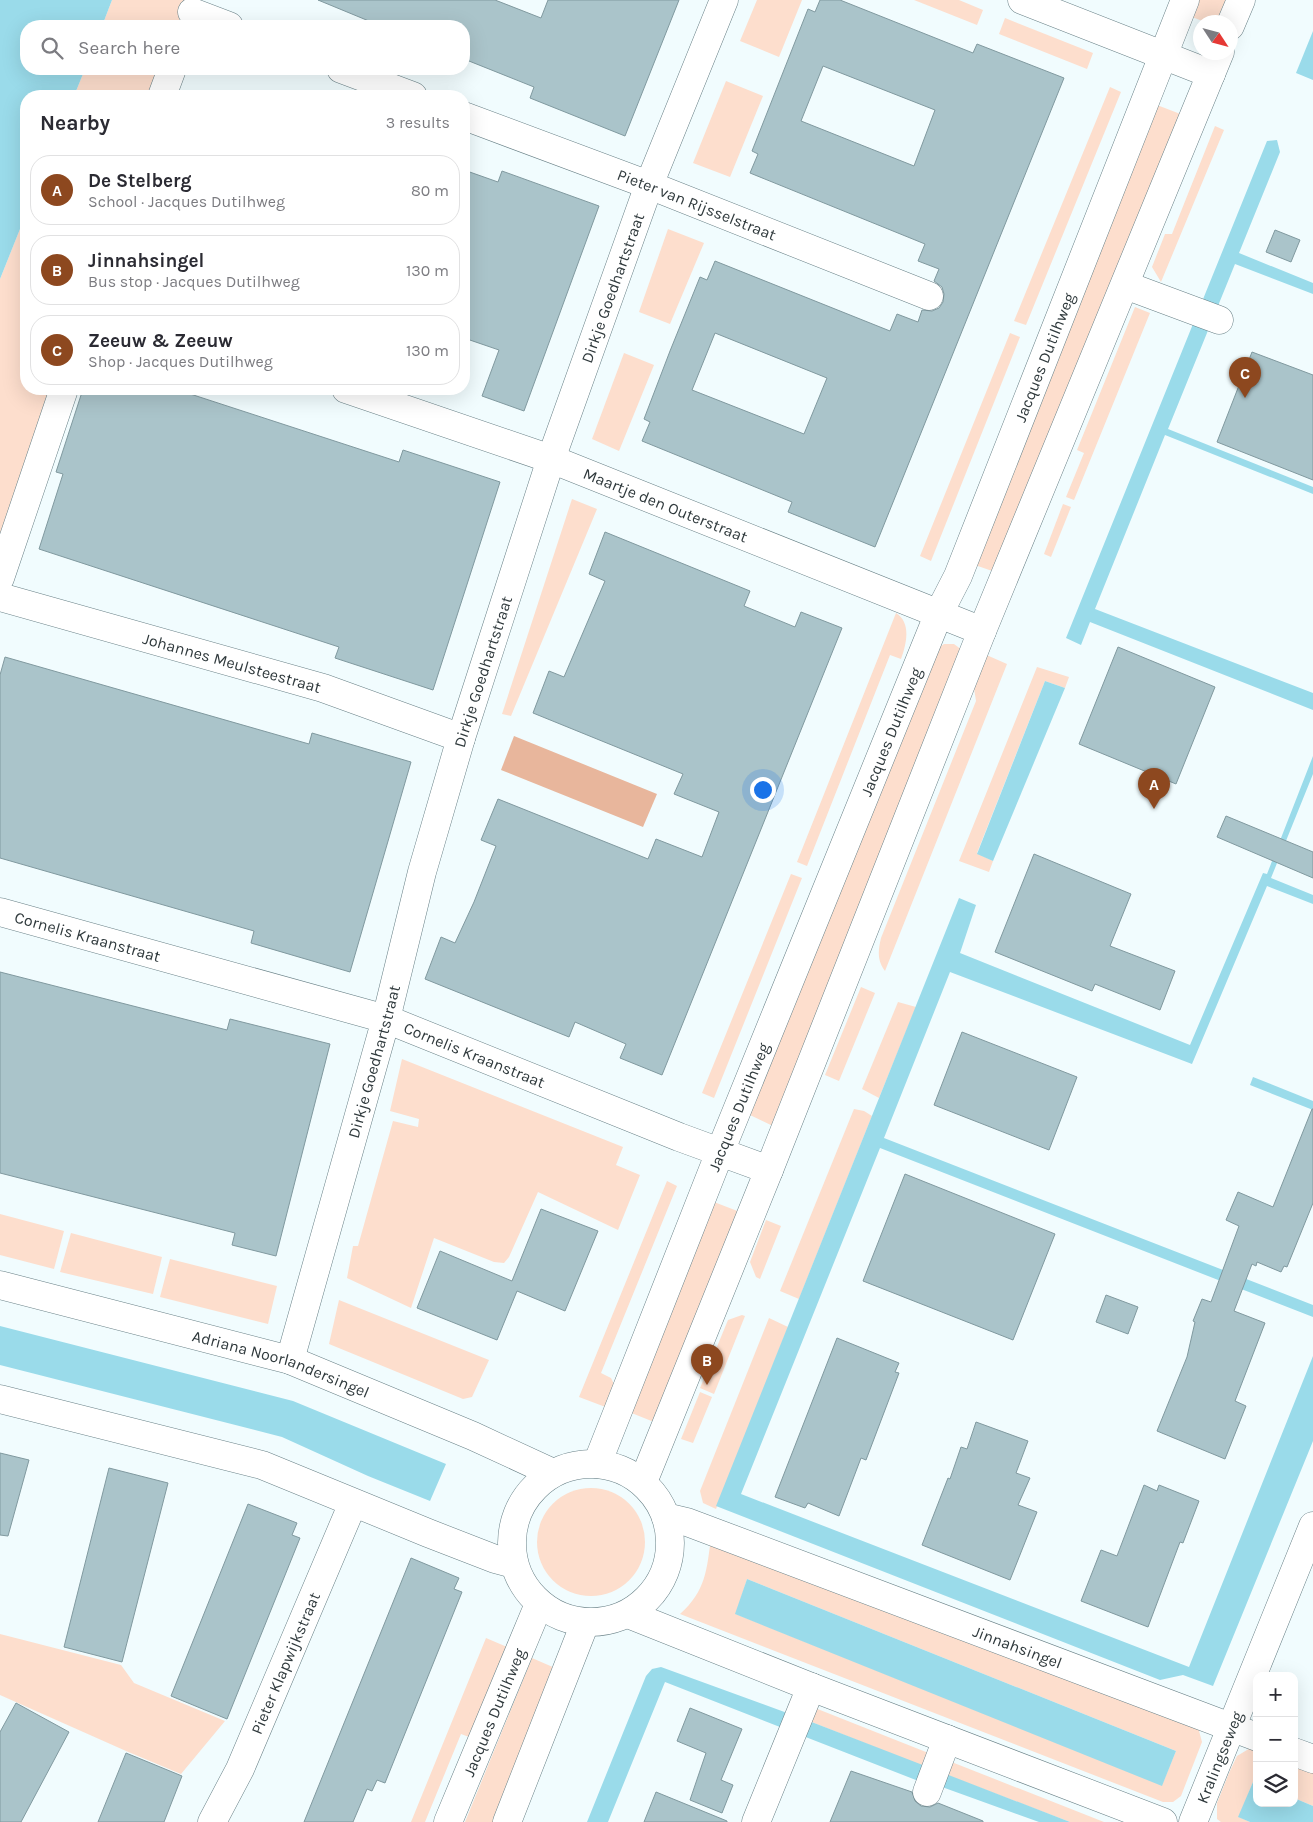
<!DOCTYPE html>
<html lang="en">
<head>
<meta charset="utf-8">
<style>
  body { margin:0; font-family:Karla,sans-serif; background:#f2f2f3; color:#2b2b33 }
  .controls { position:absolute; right:15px; bottom:15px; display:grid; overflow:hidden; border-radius:10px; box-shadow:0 5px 20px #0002 }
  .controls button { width:45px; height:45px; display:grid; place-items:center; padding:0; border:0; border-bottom:1px solid #e1e1e2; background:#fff; color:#2b2b33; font:25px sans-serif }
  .compass { position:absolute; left:1193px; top:15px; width:45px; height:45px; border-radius:50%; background:#fff; box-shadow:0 5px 20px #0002; rotate:126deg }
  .you { position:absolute; left:762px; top:789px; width:18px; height:18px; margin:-12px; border:4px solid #fff; border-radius:50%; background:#1a73e8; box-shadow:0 0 0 8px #1a73e833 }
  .badge { display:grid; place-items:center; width:32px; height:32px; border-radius:50%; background:#8d481f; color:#fff; font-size:16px; font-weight:700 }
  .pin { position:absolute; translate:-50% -41px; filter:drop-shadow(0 1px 2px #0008) }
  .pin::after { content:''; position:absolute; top:26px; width:18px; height:15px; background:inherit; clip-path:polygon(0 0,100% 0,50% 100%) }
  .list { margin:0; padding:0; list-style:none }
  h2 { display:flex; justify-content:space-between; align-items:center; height:65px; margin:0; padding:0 20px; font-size:21px }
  h2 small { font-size:16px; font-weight:400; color:#7c7c81 }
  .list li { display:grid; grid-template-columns:32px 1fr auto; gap:15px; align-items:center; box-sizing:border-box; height:70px; margin:0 10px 10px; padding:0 10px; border:1px solid #e1e1e2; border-radius:20px }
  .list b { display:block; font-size:19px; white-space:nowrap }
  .list p { margin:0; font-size:16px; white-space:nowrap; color:#7c7c81 }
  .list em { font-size:16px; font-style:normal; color:#7c7c81 }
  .icon { flex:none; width:28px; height:28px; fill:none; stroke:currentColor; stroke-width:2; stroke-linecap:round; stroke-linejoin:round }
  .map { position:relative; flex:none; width:1313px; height:1822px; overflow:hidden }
  .search { position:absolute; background:#fff; box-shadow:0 5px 20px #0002; left:20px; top:20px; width:450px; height:55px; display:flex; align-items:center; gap:12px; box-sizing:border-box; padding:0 18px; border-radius:20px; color:#7c7c81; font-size:19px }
  .panel { position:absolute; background:#fff; box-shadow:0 5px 20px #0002; left:20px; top:90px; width:450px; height:305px; border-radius:20px }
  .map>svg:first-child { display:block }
  .green { fill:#fddecd; fill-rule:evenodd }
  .forest { fill:#e8b69c }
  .water { fill:#9adbea }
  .building { fill:#aac4ca; stroke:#80999f; fill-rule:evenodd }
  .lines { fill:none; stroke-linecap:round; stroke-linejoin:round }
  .minor-casing { stroke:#698187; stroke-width:29 }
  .major-casing { stroke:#698187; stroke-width:29 }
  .minor { stroke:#fff; stroke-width:28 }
  .major { stroke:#fff; stroke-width:28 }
  .labels { text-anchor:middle; stroke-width:4; stroke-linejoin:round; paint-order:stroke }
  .street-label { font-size:16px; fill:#303a3d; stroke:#fff }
</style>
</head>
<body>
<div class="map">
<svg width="1313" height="1822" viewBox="0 0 1313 1822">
  <rect width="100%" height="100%" fill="#f1fcfe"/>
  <!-- green -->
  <g class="green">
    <path d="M112,0H187L177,26H102Z"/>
    <path d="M757,0H802L779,57L740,41Z"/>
    <path d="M914,0H959L983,10L977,25Z"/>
    <path d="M1199,0H1230L1221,22H1205L1192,17Z"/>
    <path d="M1005,18L1093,53L1087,69L999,34Z"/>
    <path d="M85,69H162L152,96H74Z"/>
    <path d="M726,81L763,96L730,177L693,163Z"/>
    <path d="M1110,87L1121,92L1026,325L1014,321Z"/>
    <path d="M1157,105L1183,115L998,573L972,564Z"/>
    <path d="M1215,126L1224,130L1161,282L1152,267L1165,234H1172Z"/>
    <path d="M26,214V389H49L0,540V279Z"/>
    <path d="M668,229L704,243L670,324L639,312Z"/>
    <path d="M1135,307L1150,313L1074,500L1066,497L1084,453L1077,450Z"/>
    <path d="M1010,333L1020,337L931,561L920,556Z"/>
    <path d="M624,353L654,365L619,451L592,439Z"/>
    <path d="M572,499L597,509L511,716L502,714Z"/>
    <path d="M1063,504L1071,507L1051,557L1044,554Z"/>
    <path d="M896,613C912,623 906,645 901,659L890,655L807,866L797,862Z"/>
    <path d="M944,644H954L962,650L775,1127L750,1115L937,649Z"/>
    <path d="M982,653L1007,664L885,971C877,960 878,951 881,938L976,701L972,675Z"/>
    <path d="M1037,667L1069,677L1065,688L1045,681L977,853L993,861L989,872L959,861Z"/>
    <path d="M791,874L802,878L714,1098L702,1093Z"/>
    <path d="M861,987L875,993L839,1081L825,1075Z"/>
    <path d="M898,1002L916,1007L879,1098L862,1089Z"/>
    <path d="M402,1059L623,1147L616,1165L640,1175L618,1230L538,1192L509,1257L504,1263L494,1262L434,1238L411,1308L347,1278L353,1246H358L393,1121L418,1127L419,1119L390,1111Z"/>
    <path d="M854,1109L864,1111L872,1116L799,1299L780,1291Z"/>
    <path d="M667,1181L677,1186L601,1373L611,1378L616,1388L608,1408L579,1397Z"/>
    <path d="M714,1202L740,1212L654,1422L629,1412Z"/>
    <path d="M0,1214L64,1231L54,1269L0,1255Z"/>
    <path d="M766,1220L781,1226L760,1279L756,1277L750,1262Z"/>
    <path d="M71,1233L162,1257L153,1294L60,1272Z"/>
    <path d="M170,1259L277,1286L268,1324L160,1297Z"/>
    <path d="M339,1300L489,1360L472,1397L463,1399L329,1344Z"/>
    <path d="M742,1315L745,1316L714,1394L700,1388L728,1320Z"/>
    <path d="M769,1318L788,1327L716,1509L703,1503L700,1491Z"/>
    <path d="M700,1392L712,1397L693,1443L681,1439Z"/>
    <circle cx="591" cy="1542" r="54"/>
    <path d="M711,1537L1198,1727L1202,1742L1181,1796L1173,1802H1163L680,1614C706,1591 707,1569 711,1537ZM747,1579L1176,1751L1162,1785L736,1614Z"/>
    <path d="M0,1634L121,1665L134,1683L225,1721L181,1774L126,1751L0,1695Z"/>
    <path d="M486,1638L512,1649L504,1668L498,1665L469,1737L461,1734L425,1822H411Z"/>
    <path d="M532,1658L555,1668L493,1822H465Z"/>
    <path d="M815,1708L931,1754L925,1767L809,1721Z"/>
    <path d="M1252,1747L1257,1749V1784L1253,1782L1239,1817L1250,1822H1221L1217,1819V1803L1229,1773L1237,1756Z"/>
    <path d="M949,1761L1104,1822H1070L944,1774Z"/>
    <path d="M1294,1764L1313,1771V1806L1294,1798Z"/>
  </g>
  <!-- forest -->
  <path class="forest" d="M514,736L657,794L643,827L501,770Z"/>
  <!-- water -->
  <g class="water">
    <path d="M0,0H112L102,26H26V69H85L74,96H26V214L0,279Z"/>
    <path d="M1313,31V80L1296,73Z"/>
    <path d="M1277,140L1280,152L1239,253L1313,283V294L1235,264L1168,429L1313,487V494L1165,435L1095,609L1313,693V710L1090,622L1081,645L1066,638L1267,141Z"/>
    <path d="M1045,681L1065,688L993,861L977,854Z"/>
    <path d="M1313,756V774L1271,878L1313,895V904L1267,886L1192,1064L950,972L884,1138L1313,1305V1317L880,1148L741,1494L1189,1667L1313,1356V1441L1213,1686L1183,1675L1160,1680L716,1506L959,898L976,905L960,953L1190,1045L1263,873L1267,874Z"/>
    <path d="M1253,1077L1313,1101V1110L1250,1085Z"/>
    <path d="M0,1326L293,1401L446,1464L430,1501L368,1476L282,1437L0,1365Z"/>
    <path d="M747,1579L1176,1751L1162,1786L735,1614Z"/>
    <path d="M661,1667L809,1721L1070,1822H1039L942,1787L921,1782L665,1682L608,1822H587L646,1676L652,1669Z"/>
    <path d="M1253,1782L1257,1784V1803H1294V1798L1313,1806V1822H1250L1238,1817Z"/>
  </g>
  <!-- building -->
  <g class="building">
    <path d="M318,0H495L541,18L548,0H679L625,136L530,98L534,87L464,59V26H381Z"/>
    <path d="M820,0H840L973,53L977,44L1064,78L875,547L788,512L792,502L642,441L650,422L644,419L670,351L700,277L707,280L715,261L890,331L897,314L918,322L922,310L932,311L939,308L943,302L944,294L942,287L934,281L939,269L918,261L925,244L750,173L758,154L752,151L808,9L815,12ZM823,66L935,110L914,166L801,121ZM715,333L827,378L804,434L692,390Z"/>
    <path d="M464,170L498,182L502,171L599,206L524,411L482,396L499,350L464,338Z"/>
    <path d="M1275,230L1300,240L1291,262L1266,252Z"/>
    <path d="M1252,352L1313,375V480L1217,442Z"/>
    <path d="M83,389H175L399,462L403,450L500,482L433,690L335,658L339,647L39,549L63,474L56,472Z"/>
    <path d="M605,532L750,591L744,606L795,627L801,612L842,628L662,1075L620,1058L626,1044L575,1022L569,1037L425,979L441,937L455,943L474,902L496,846L481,840L498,799L648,859L656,839L702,857L719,812L674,794L683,774L533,713L549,671L564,677L605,581L589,574Z"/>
    <path d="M1118,647L1215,687L1176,784L1079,744Z"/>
    <path d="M5,657L309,744L312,733L411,762L350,972L251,943L254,931L0,858V675Z"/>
    <path d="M1226,816L1313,852V878L1217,837Z"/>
    <path d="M1034,854L1131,894L1110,946L1175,971L1160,1010L1095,984L1092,991L995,952Z"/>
    <path d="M0,972L227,1030L230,1019L330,1044L276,1256L232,1245L235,1233L0,1173Z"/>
    <path d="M962,1032L1077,1077L1049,1150L934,1105Z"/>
    <path d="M1312,1109H1313V1203L1287,1267L1284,1266L1281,1272L1257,1262L1256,1266L1252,1264L1234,1311L1265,1323L1235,1401L1246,1406L1225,1459L1157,1431L1187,1357L1195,1322L1193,1321L1202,1299L1211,1302L1239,1226L1226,1220L1238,1192L1273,1207Z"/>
    <path d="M905,1174L1055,1234L1013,1340L863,1281Z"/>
    <path d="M541,1209L598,1231L565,1311L517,1291L497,1340L417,1308L440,1251L512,1281Z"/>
    <path d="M1106,1295L1138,1307L1128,1334L1096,1322Z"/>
    <path d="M837,1338L899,1363L895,1372L899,1373L866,1460L861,1458L839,1516L808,1503L805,1508L775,1497Z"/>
    <path d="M976,1422L1028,1441L1016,1473L1030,1478L1018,1505L1037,1512L1010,1580L922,1545L948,1478L950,1479L961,1447L967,1449Z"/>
    <path d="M0,1453L29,1460L8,1536L0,1535Z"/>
    <path d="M109,1468L168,1483L122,1662L64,1647Z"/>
    <path d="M1144,1485L1157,1491L1159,1485L1199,1501L1183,1543L1180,1542L1148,1627L1081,1601L1101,1550L1117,1556Z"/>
    <path d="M248,1504L297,1523L292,1535L300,1538L227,1719L171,1696Z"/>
    <path d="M411,1558L459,1578L454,1589L462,1592L385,1783L377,1780L372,1791L367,1789L353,1822H304Z"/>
    <path d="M16,1703L69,1732L21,1822H0V1732Z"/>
    <path d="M690,1708L742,1729L721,1780L733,1785L722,1813L690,1800L706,1753L677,1741Z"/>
    <path d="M126,1753L182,1776L164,1822H98Z"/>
    <path d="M851,1771L912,1792L915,1801L921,1806L930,1807L938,1803L983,1821V1822H830Z"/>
    <path d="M656,1792L727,1821V1822H644Z"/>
  </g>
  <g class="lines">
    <!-- minor casing -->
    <g class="minor-casing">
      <g id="minor">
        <path d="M1022,0L1211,74"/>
        <path d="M192,12L229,26"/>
        <path d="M341,69L413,96"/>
        <path d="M162,96L172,69"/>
        <path id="s1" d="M464,116L649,185L929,296"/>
        <path d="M1125,285L1219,320"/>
        <path id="s2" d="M346,389L551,459L982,631"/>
        <path d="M0,578L64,389"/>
        <path id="s3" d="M0,597L323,688L461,738"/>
        <path id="s4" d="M0,912L386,1019L679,1137L769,1170"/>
        <path id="s5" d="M0,1285L290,1360L473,1436L553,1473"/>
        <path id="s6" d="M290,1360L386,1019L422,872L461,738L551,459L649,185L724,0"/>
        <path d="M0,1399L262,1465L428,1533L495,1559L514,1564"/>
        <path id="s7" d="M666,1517L687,1522L1257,1737"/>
        <path d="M628,1614L811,1687L1163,1822"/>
        <path d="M1294,1752L1313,1759"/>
        <path d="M927,1792L947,1739"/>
        <path id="s8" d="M212,1822L240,1769L353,1503"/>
        <path d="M756,1822L811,1687"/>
        <path id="s9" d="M1193,1822L1313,1526"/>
      </g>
    </g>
    <!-- major casing -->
    <g class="major-casing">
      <g id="major">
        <path d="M1230,26L1241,0"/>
        <circle cx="591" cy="1543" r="79"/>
        <path id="s10" d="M597,1464L720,1152L939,613L958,576L1185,0"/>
        <path d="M643,1482L769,1170L982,631L1220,52"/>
        <path id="s11" d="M448,1822L539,1604"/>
        <path d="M507,1822L585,1623"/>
      </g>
    </g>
    <!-- minor -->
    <use href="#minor" class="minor"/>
    <!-- major -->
    <use href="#major" class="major"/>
  </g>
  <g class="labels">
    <!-- street labels -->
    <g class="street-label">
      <text dy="6" stroke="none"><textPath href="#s1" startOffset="249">Pieter van Rijsselstraat</textPath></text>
      <text dy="6" stroke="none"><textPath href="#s6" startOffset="1120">Dirkje Goedhartstraat</textPath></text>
      <text dy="6" stroke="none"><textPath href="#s10" startOffset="1194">Jacques Dutilhweg</textPath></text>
      <text dy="6" stroke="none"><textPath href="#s2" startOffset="340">Maartje den Outerstraat</textPath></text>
      <text dy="6" stroke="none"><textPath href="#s3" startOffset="241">Johannes Meulsteestraat</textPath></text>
      <text dy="6" stroke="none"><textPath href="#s6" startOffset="715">Dirkje Goedhartstraat</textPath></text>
      <text dy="6" stroke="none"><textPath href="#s10" startOffset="789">Jacques Dutilhweg</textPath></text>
      <text dy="6" stroke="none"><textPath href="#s4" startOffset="91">Cornelis Kraanstraat</textPath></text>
      <text dy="6" stroke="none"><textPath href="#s4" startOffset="496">Cornelis Kraanstraat</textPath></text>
      <text dy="6" stroke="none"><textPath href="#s6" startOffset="310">Dirkje Goedhartstraat</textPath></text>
      <text dy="6" stroke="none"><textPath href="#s10" startOffset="384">Jacques Dutilhweg</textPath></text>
      <text dy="6" stroke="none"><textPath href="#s5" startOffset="292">Adriana Noorlandersingel</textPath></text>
      <text dy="6" stroke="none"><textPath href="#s7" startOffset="375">Jinnahsingel</textPath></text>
      <text dy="6" stroke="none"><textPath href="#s8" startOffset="175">Pieter Klapwijkstraat</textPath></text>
      <text dy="6" stroke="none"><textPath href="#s11" startOffset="119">Jacques Dutilhweg</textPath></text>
      <text dy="6" stroke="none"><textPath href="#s9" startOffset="70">Kralingseweg</textPath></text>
    </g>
  </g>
</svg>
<div class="controls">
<button>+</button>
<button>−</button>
<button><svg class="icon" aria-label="layers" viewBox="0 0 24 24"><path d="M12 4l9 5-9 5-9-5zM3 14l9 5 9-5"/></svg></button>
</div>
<svg class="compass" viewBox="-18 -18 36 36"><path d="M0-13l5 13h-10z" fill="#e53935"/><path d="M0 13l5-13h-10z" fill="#7c7c81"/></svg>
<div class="you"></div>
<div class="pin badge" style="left:1154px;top:809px">A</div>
<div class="pin badge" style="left:707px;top:1385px">B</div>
<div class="pin badge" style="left:1245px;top:398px">C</div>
<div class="search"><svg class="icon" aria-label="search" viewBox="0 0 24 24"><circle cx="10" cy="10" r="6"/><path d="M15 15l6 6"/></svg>Search here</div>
<section class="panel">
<h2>Nearby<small>3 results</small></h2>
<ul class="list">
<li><span class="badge">A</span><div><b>De Stelberg</b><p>School · Jacques Dutilhweg</p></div><em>80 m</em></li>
<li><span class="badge">B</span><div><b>Jinnahsingel</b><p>Bus stop · Jacques Dutilhweg</p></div><em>130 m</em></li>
<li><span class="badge">C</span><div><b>Zeeuw &amp; Zeeuw</b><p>Shop · Jacques Dutilhweg</p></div><em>130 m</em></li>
</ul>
</section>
</div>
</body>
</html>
